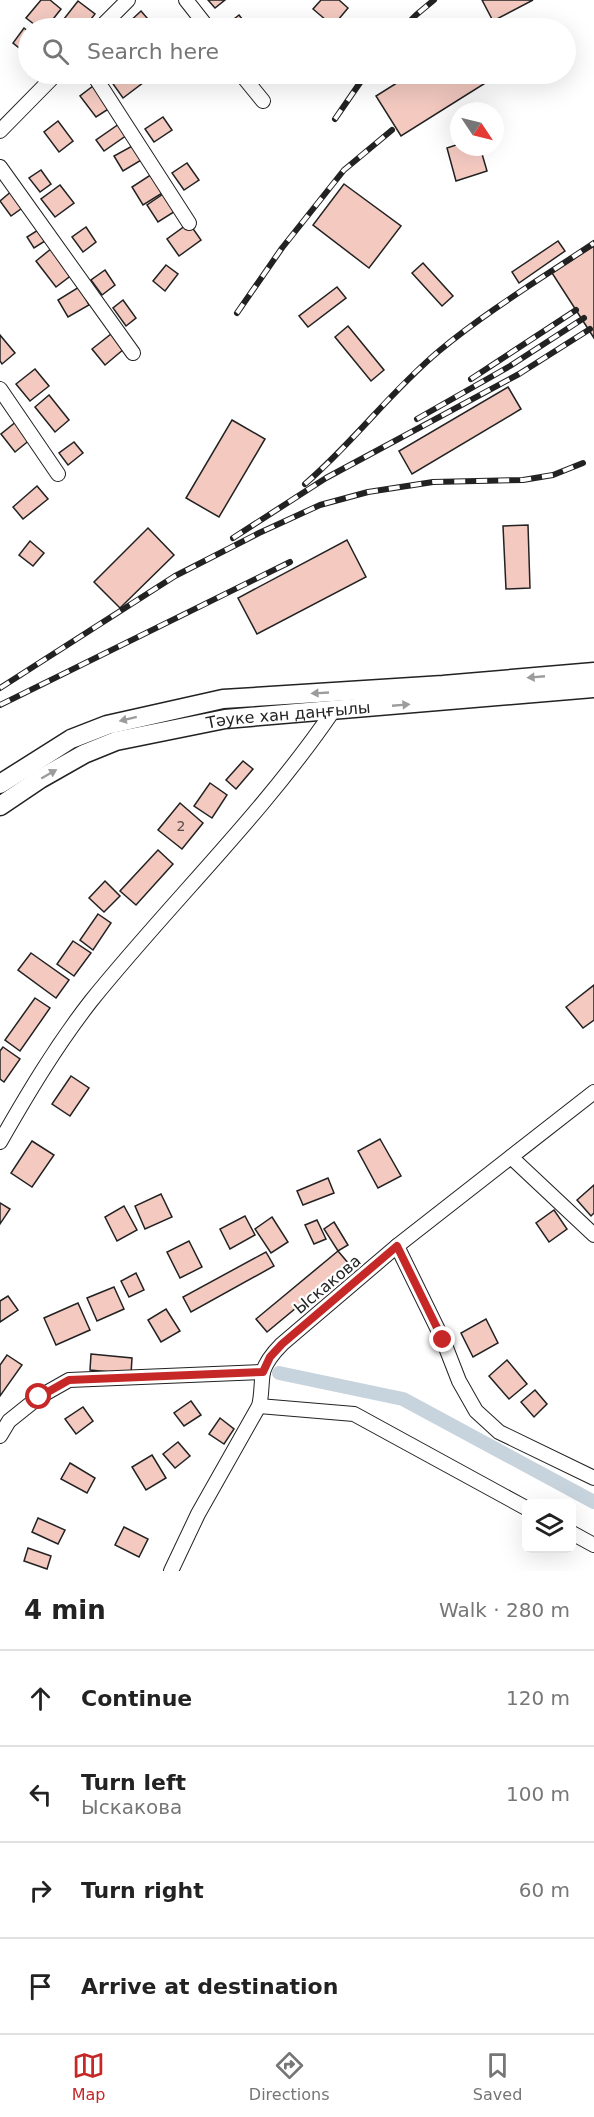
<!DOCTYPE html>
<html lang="en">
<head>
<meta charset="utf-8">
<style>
  body { margin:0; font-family:"DejaVu Sans",sans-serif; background:#f6f6f6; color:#222 }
  .controls { position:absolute; right:18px; bottom:18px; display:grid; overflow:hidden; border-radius:9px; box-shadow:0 6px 24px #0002 }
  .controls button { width:54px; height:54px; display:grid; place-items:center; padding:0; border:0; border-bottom:2px solid #e0e0e0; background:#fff; color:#222; font:30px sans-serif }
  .compass { position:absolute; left:450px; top:102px; width:54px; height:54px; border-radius:50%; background:#fff; box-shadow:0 6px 24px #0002; rotate:125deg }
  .stop { position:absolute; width:18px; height:18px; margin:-14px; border:4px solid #c62828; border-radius:50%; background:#fff }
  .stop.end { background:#c62828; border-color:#fff; box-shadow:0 2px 6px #0008 }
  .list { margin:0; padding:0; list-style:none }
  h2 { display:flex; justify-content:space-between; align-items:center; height:78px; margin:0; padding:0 24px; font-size:26px }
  h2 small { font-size:20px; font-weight:400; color:#767676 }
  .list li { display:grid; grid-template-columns:39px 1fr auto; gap:18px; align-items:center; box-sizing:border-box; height:96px; padding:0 24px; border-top:2px solid #e0e0e0 }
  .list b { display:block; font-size:22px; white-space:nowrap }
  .list p { margin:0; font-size:20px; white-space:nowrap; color:#767676 }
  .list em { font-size:20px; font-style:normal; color:#767676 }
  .icon { flex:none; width:33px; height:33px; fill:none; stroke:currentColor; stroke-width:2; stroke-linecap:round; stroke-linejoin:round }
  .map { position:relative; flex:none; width:594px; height:1571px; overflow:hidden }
  .search { position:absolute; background:#fff; box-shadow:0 6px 24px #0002; left:18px; right:18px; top:18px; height:66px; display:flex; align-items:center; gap:15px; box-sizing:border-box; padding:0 21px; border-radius:33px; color:#767676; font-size:22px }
  .sheet { height:462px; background:#fff }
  nav { display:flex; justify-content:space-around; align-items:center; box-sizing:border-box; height:84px; border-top:2px solid #e0e0e0; background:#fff; font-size:16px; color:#767676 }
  nav a { display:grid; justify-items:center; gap:3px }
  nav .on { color:#c62828 }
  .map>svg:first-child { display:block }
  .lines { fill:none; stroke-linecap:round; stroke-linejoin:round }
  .canal { stroke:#c7d3dd; stroke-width:14 }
  .building { fill:#f3c9c0; stroke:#222; stroke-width:1.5 }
  .minor-casing { stroke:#222; stroke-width:16 }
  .major-casing { stroke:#222; stroke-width:21 }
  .minor { stroke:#fff; stroke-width:14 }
  .major { stroke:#fff; stroke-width:18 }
  .rail-casing { stroke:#222; stroke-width:6 }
  .rail { stroke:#fff; stroke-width:4; stroke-dasharray:11; stroke-linecap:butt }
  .oneway { fill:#9c9c9c }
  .route { stroke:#c62828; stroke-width:8 }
  .labels { text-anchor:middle; stroke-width:4.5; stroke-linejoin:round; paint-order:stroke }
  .number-label { font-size:14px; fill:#564c4a }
  .street-label { font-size:16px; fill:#222; stroke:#fff }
</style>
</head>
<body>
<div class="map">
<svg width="594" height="1571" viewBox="0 0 594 1571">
  <rect width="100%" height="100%" fill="#fff"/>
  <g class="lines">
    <!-- canal -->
    <path class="canal" d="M279,1373L403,1399L594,1502"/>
  </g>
  <!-- building -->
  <g class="building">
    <path d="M41,0H50L61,9L46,28H39L26,18Z"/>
    <path d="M208,0H225L215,8Z"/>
    <path d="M321,0H339L348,8L333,26L313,9Z"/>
    <path d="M482,0H533L493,21Z"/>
    <path d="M78,1L95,14L84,28H66L60,24Z"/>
    <path d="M141,11L154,26L151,28H127L125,26Z"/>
    <path d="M239,15L249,28H227L225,26Z"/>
    <path d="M24,28L28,31V55L13,43Z"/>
    <path d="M121,74H138L144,82L123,98L111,81Z"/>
    <path d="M411,74H482L487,82L401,136L376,96Z"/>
    <path d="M93,86L110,108L96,117L80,96Z"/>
    <path d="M163,117L172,130L154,142L145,129Z"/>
    <path d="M58,121L73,141L59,152L44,132Z"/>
    <path d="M119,124L127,135L104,151L96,140Z"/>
    <path d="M459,144V147H480L487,171L456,181L447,148Z"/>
    <path d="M134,145L143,159L123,171L114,156Z"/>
    <path d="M187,163L199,180L184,190L172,173Z"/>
    <path d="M41,170L51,184L40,192L29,178Z"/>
    <path d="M152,174L164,192L143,205L132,187Z"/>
    <path d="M344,184L401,226L369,268L313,225Z"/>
    <path d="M60,185L74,203L55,217L41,199Z"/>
    <path d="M13,190L25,206L11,216L0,201Z"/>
    <path d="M166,192L177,210L158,222L147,205Z"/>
    <path d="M189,223L201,240L179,256L167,239Z"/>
    <path d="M86,227L96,242L83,252L72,237Z"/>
    <path d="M38,230L45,241L34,248L27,237Z"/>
    <path d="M558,241L565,251L519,283L512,272Z"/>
    <path d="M594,246V338L552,273Z"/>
    <path d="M52,248L73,274L56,287L36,261Z"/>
    <path d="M423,263L453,296L442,306L412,273Z"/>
    <path d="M166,265L178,274L165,291L153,281Z"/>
    <path d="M105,270L115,285L102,295L91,280Z"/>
    <path d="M79,287L89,305L68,317L58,300Z"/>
    <path d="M337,287L346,298L308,327L299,316Z"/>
    <path d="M123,300L136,318L126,326L113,308Z"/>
    <path d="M348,326L384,370L371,381L335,337Z"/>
    <path d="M111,334L124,349L105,365L92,349Z"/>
    <path d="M0,335L15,353L2,364L0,361Z"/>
    <path d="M35,369L49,386L30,401L16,384Z"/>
    <path d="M508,387L521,409L412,474L399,451Z"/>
    <path d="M49,395L69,420L55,432L35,407Z"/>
    <path d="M232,420L265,439L219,517L186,498Z"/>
    <path d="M17,421L31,439L15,452L1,434Z"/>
    <path d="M74,442L83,453L68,465L59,453Z"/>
    <path d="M37,486L48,499L23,519L13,507Z"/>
    <path d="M528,525L530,588L506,589L503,526Z"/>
    <path d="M148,528L174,555L120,608L94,582Z"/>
    <path d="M347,540L366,577L257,634L238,598Z"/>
    <path d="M30,541L44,553L33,566L19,555Z"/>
    <path d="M243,761L253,769L236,789L226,780Z"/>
    <path d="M210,783L227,795L212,818L194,806Z"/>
    <path d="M180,803L203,823L182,849L158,830Z"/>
    <path d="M158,850L173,864L136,905L120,891Z"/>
    <path d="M105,881L120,896L104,912L89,898Z"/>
    <path d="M98,914L111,923L93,950L80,940Z"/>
    <path d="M73,941L91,953L74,976L57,964Z"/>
    <path d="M31,953L69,980L56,998L18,970Z"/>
    <path d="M594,985V1020L583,1028L566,1007Z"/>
    <path d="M35,998L50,1008L20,1051L5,1040Z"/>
    <path d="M3,1047L20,1059L4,1082L0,1079V1051Z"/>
    <path d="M71,1076L89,1088L70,1116L52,1104Z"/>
    <path d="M380,1139L401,1176L378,1188L358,1151Z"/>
    <path d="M32,1141L54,1155L32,1187L11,1173Z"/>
    <path d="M328,1178L334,1193L303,1205L297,1191Z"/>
    <path d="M594,1185V1213L591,1216L577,1200Z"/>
    <path d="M161,1194L172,1217L145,1229L135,1206Z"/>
    <path d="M0,1203L10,1209L0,1224Z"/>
    <path d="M124,1206L137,1230L117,1241L105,1217Z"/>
    <path d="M554,1210L567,1229L549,1242L536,1223Z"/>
    <path d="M245,1216L255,1235L230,1249L220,1229Z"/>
    <path d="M272,1217L288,1242L271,1253L255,1229Z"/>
    <path d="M317,1220L326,1239L314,1244L305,1225Z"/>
    <path d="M334,1222L348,1245L338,1251L324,1229Z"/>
    <path d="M189,1241L202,1267L180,1278L167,1252Z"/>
    <path d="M338,1251L349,1264L267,1332L256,1319Z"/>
    <path d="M266,1252L274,1266L191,1312L183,1297Z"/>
    <path d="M136,1273L144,1290L129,1297L121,1281Z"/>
    <path d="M114,1287L124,1309L97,1321L87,1298Z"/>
    <path d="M8,1296L18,1310L0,1322V1301Z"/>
    <path d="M78,1303L90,1330L56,1345L44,1318Z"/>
    <path d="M166,1309L180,1331L161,1342L148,1320Z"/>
    <path d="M486,1319L498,1343L473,1357L461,1333Z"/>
    <path d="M91,1354L132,1358L131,1374L90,1370Z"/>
    <path d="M7,1355L22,1365L0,1396V1365Z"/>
    <path d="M507,1360L527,1384L509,1399L489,1376Z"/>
    <path d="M535,1390L547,1404L534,1417L521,1402Z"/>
    <path d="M191,1401L201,1415L184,1426L174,1413Z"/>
    <path d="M83,1407L93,1421L76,1434L65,1419Z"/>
    <path d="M220,1418L234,1429L224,1444L209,1434Z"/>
    <path d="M178,1442L190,1456L175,1468L163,1454Z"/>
    <path d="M152,1455L166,1478L146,1490L132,1467Z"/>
    <path d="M70,1463L95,1478L87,1493L61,1479Z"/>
    <path d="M38,1518L65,1530L58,1544L32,1532Z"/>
    <path d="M124,1527L148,1539L139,1557L115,1545Z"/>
    <path d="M28,1548L51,1556L47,1569L24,1561Z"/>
  </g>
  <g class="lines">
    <!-- minor casing -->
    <g class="minor-casing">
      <g id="minor">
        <path d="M186,0L208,28"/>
        <path d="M100,28L128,0"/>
        <path d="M93,74L189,223"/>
        <path d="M241,74L263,101"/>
        <path d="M0,131L56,74"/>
        <path d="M0,167L133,353"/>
        <path d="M0,389L58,474"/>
        <path d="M0,1142C28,1093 56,1046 91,1001C170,903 262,815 333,711"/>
        <path d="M511,1157L594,1235"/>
        <path d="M397,1246L443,1340L459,1381L476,1411L499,1432L594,1478"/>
        <path d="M259,1406L354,1414L526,1508"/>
        <path d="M0,1436L9,1421L39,1397L69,1380L263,1372"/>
        <path d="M572,1533L594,1545"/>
        <path d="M171,1571L198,1514L259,1406C262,1395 261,1383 263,1372C266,1361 274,1352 282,1344L397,1246L594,1092"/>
      </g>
    </g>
    <!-- major casing -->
    <g class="major-casing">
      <g id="major">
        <path d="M0,784L71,739L107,725L223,699L443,685L594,672"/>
        <path id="s1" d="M0,806L40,779L84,754L116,741L225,719L594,688"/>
      </g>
    </g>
    <!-- minor -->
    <use href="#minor" class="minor"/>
    <!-- major -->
    <use href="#major" class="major"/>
    <!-- rail casing -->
    <g class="rail-casing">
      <g id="rail">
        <path d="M403,28L416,15L434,0"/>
        <path d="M335,119L366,74"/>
        <path d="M237,313L282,248L344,170L392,130"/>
        <path d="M471,379L576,310"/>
        <path d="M417,419L510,366L584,318"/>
        <path d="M305,484C353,443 390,392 439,351C487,311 542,278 594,243"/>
        <path d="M233,538L326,478L519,374L590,329"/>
        <path d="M0,688L175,576L259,533L320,505L368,492L433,482L523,480L553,475L583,463"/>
        <path d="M0,705L290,562"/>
      </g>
    </g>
    <!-- rail -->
    <use href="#rail" class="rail"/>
  </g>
  <!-- one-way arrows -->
  <defs><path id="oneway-solid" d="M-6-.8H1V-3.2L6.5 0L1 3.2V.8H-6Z" transform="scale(1.5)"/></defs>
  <g class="oneway">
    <use href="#oneway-solid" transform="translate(536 677) rotate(175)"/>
    <use href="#oneway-solid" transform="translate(320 693) rotate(177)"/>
    <use href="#oneway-solid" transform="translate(401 705) rotate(-5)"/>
    <use href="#oneway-solid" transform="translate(128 719) rotate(166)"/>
    <use href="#oneway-solid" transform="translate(49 774) rotate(-30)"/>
  </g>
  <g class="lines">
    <!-- route -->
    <path class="route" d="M39,1397L69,1380L263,1372L270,1357L282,1344L397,1246L443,1340"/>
  </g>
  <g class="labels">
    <!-- number labels -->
    <g class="number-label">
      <text x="181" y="831">2</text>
    </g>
    <!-- street labels -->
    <g class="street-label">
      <text dy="6" stroke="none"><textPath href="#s1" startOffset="308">Тәуке хан даңғылы</textPath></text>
      <text transform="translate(327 1284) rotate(-40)" y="6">Ыскакова</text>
    </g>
  </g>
</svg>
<div class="controls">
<button><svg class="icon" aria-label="layers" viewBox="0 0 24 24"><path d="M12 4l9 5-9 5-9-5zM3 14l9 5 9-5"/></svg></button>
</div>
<svg class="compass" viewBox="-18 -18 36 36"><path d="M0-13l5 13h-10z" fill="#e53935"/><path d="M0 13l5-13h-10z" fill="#767676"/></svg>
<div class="stop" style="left:39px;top:1397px"></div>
<div class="stop end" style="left:443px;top:1340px"></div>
<div class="search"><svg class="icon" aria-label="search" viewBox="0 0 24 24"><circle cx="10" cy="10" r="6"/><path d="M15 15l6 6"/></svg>Search here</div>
</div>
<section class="sheet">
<h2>4 min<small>Walk · 280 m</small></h2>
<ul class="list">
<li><svg class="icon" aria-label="ahead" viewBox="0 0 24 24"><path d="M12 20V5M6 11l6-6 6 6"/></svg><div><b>Continue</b></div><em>120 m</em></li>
<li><svg class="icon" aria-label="left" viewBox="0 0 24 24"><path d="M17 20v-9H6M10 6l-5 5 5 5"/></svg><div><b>Turn left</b><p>Ыскакова</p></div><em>100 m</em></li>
<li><svg class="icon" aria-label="right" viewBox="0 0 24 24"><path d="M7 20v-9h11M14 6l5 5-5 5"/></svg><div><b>Turn right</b></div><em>60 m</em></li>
<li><svg class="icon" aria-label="arrive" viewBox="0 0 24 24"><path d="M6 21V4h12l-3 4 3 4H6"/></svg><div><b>Arrive at destination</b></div></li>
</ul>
</section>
<nav>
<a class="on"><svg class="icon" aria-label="map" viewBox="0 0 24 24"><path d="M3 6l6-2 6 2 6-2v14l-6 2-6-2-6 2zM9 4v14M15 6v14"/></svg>Map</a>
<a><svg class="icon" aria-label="directions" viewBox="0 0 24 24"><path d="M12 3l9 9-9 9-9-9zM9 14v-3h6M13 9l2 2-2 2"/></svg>Directions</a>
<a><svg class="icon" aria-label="saved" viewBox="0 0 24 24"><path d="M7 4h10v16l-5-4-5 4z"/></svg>Saved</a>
</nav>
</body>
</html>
